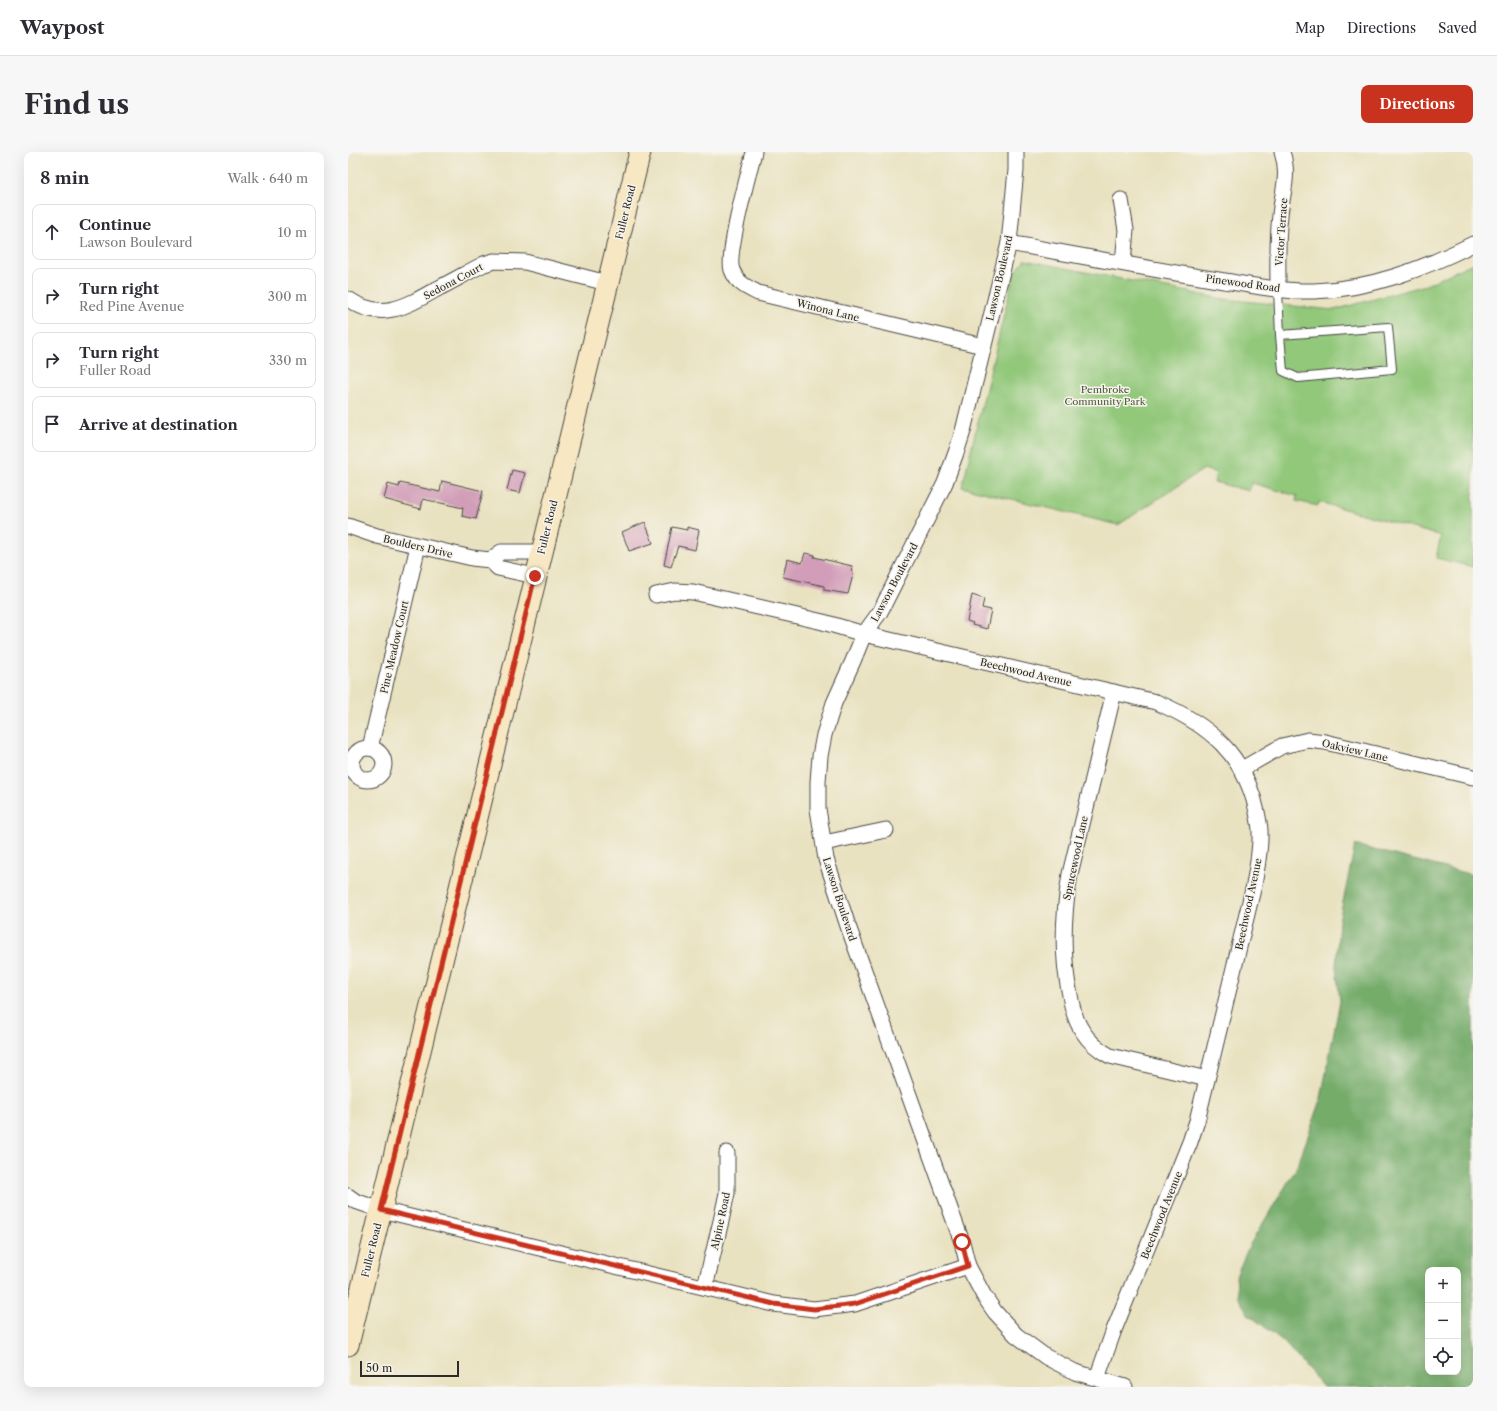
<!DOCTYPE html>
<html lang="en">
<head>
<meta charset="utf-8">
<style>
  body { margin:0; font-family:"Libre Caslon Text",serif; background:#f7f7f7; color:#2b2b33 }
  .controls { position:absolute; right:12px; bottom:12px; display:grid; overflow:hidden; border-radius:8px; box-shadow:0 4px 16px #0002 }
  .controls button { width:36px; height:36px; display:grid; place-items:center; padding:0; border:0; border-bottom:1px solid #e1e1e2; background:#fff; color:#2b2b33; font:20px sans-serif }
  .scale { position:absolute; left:12px; bottom:10px; width:99px; box-sizing:border-box; padding-left:4px; border:2px solid #2b2b2b; border-top:0; font-size:11px; line-height:14px; white-space:nowrap; color:#2b2b2b; -webkit-text-stroke:3px #f7f3e8; paint-order:stroke }
  .stop { position:absolute; width:12px; height:12px; margin:-9px; border:3px solid #c8321e; border-radius:50%; background:#fff }
  .stop.end { background:#c8321e; border-color:#fff; box-shadow:0 1px 4px #0008 }
  .list { margin:0; padding:0; list-style:none }
  h2 { display:flex; justify-content:space-between; align-items:center; height:52px; margin:0; padding:0 16px; font-size:17px }
  h2 small { font-size:13px; font-weight:400; color:#7c7c81 }
  .list li { display:grid; grid-template-columns:26px 1fr auto; gap:12px; align-items:center; box-sizing:border-box; height:56px; margin:0 8px 8px; padding:0 8px; border:1px solid #e1e1e2; border-radius:8px }
  .list b { display:block; font-size:15px; white-space:nowrap }
  .list p { margin:0; font-size:13px; white-space:nowrap; color:#7c7c81 }
  .list em { font-size:13px; font-style:normal; color:#7c7c81 }
  .icon { flex:none; width:22px; height:22px; fill:none; stroke:currentColor; stroke-width:2; stroke-linecap:round; stroke-linejoin:round }
  .map { position:relative; flex:none; width:1125px; height:1235px; overflow:hidden; border-radius:8px }
  header { display:flex; align-items:center; gap:24px; box-sizing:border-box; height:56px; padding:0 20px; background:#fff; border-bottom:1px solid #e1e1e2 }
  header strong { font-size:19px }
  nav { display:flex; gap:22px; margin-inline-start:auto; font-size:14px }
  .intro { display:flex; align-items:center; justify-content:space-between; box-sizing:border-box; height:96px; padding:0 24px }
  h1 { margin:0; font-size:28px }
  .button { padding:10px 18px; border-radius:8px; background:#c8321e; color:#fff; font-size:14px; font-weight:700 }
  main { display:flex; gap:24px; padding:0 24px }
  aside { flex:1; background:#fff; border-radius:8px; box-shadow:0 4px 16px #0002 }
  .map>svg:first-child { display:block }
  .green { fill:#92c87a; stroke:#5e7a52 }
  .forest { fill:#75ac6a; stroke:#506c4a; fill-rule:evenodd }
  .building { fill:#d19db8 }
  .lines { fill:none; stroke-linecap:round; stroke-linejoin:round }
  .lane-casing { stroke:#484642; stroke-width:10 }
  .street-casing { stroke:#484642; stroke-width:17 }
  .secondary-casing { stroke:#484642; stroke-width:23 }
  .lane { stroke:#fff; stroke-width:8 }
  .street { stroke:#fff; stroke-width:15 }
  .secondary { stroke:#f7e8c3; stroke-width:21 }
  .route { stroke:#c8321e; stroke-width:5 }
  .labels { text-anchor:middle; stroke-width:3; stroke-linejoin:round; paint-order:stroke }
  .street-label { font-size:10px; fill:#2b2b2b; stroke:#f7f3e8 }
  .park-label { font-size:10px; fill:#4a5a43; stroke:#f7f3e8 }
</style>
</head>
<body>
<header>
<strong>Waypost</strong>
<nav><a>Map</a><a>Directions</a><a>Saved</a></nav>
</header>
<div class="intro"><h1>Find us</h1><a class="button">Directions</a></div>
<main>
<aside>
<h2>8 min<small>Walk · 640 m</small></h2>
<ul class="list">
<li><svg class="icon" aria-label="ahead" viewBox="0 0 24 24"><path d="M12 20V5M6 11l6-6 6 6"/></svg><div><b>Continue</b><p>Lawson Boulevard</p></div><em>10 m</em></li>
<li><svg class="icon" aria-label="right" viewBox="0 0 24 24"><path d="M7 20v-9h11M14 6l5 5-5 5"/></svg><div><b>Turn right</b><p>Red Pine Avenue</p></div><em>300 m</em></li>
<li><svg class="icon" aria-label="right" viewBox="0 0 24 24"><path d="M7 20v-9h11M14 6l5 5-5 5"/></svg><div><b>Turn right</b><p>Fuller Road</p></div><em>330 m</em></li>
<li><svg class="icon" aria-label="arrive" viewBox="0 0 24 24"><path d="M6 21V4h12l-3 4 3 4H6"/></svg><div><b>Arrive at destination</b></div></li>
</ul>
</aside>
<div class="map">
<svg width="1125" height="1235" viewBox="0 0 1125 1235">
  <rect width="100%" height="100%" fill="#f7f3e8"/>
  <filter id="ink" filterUnits="userSpaceOnUse"><feTurbulence type="fractalNoise" baseFrequency=".025" numOctaves="2"/><feDisplacementMap in="SourceGraphic" scale="8" xChannelSelector="R" yChannelSelector="G"/><feConvolveMatrix kernelMatrix="1 2 1 2 8 2 1 2 1" color-interpolation-filters="sRGB"/></filter>
  <filter id="wash" filterUnits="userSpaceOnUse"><feTurbulence type="fractalNoise" baseFrequency=".012" numOctaves="4" result="noise"/><feDisplacementMap in="SourceGraphic" scale="16" xChannelSelector="R" yChannelSelector="G"/><feGaussianBlur stdDeviation="0.9" result="paint"/><feColorMatrix in="noise" values="0 0 0 0 0 0 0 0 0 0 0 0 0 0 0 0 0 1.4 0 .05"/><feComposite in="paint" operator="in"/></filter>
  <g filter="url(#wash)">
    <rect width="100%" height="100%" fill="#e9e2c1"/>
    <!-- green -->
    <path class="green" d="M677,108L875,147L986,158L1078,133L1125,111V415L1088,406L1093,384L971,350L970,354L948,349L949,344L904,331L901,339L866,330L868,321L856,317L770,373L614,335L666,122Z"/>
    <!-- forest -->
    <path class="forest" d="M1007,693L1125,723V1235H975L935,1189L901,1163L890,1145L888,1124L901,1094L948,1017L972,951L992,849L988,815L991,769ZM1080,1118H1110V1220H1080Z"/>
    <g id="blocks">
      <!-- building -->
      <g class="building">
        <path d="M164,318L177,321L172,341L159,338Z"/>
        <path d="M94,329L135,339L128,367L114,364L115,356L75,347L73,357L36,347L40,332L51,335L52,331L92,340Z"/>
        <path d="M297,370L305,391L281,399L274,380Z"/>
        <path d="M324,375L339,378V375L351,378L347,398L330,394L323,415L316,413Z"/>
        <path d="M457,401L467,403L466,405L504,414L505,423L500,442L476,438V434L435,425L439,407L454,411Z"/>
        <path d="M624,443L636,447L634,456L643,458L639,477L624,473L625,471L619,469Z"/>
      </g>
    </g>
  </g>
  <g filter="url(#ink)">
    <use href="#blocks" fill-opacity="0" stroke="#484642" stroke-width="1"/>
    <g class="lines">
      <!-- lane casing -->
      <g class="lane-casing">
        <path id="lane" d="M930,137L932,183L1040,175L1044,217L950,226L935,219L932,183"/>
      </g>
      <!-- street casing -->
      <g class="street-casing">
        <g id="street">
          <path d="M406,0C401,20 378,103 384,118C389,131 398,135 410,141L635,194"/>
          <path d="M668,0V18L661,91L615,279L609,298L597,331L532,460L516,482L505,509L486,551L476,583L472,604L470,630V657L478,707L500,774L614,1090L620,1114L636,1144L647,1160L668,1183L698,1205L727,1220L777,1235"/>
          <path d="M773,48L778,78L775,111"/>
          <path d="M661,91C728,103 796,116 864,127C898,132 932,140 966,139C1023,137 1075,117 1125,92"/>
          <path d="M930,137C930,113 929,88 932,63C934,41 942,23 934,0"/>
          <path d="M0,147C33,170 59,154 89,137C105,129 120,120 136,112L146,109L177,110L259,131"/>
          <path d="M0,374L29,384L124,406L142,408L153,400H193"/>
          <path d="M142,408L150,416L187,424"/>
          <path d="M308,443L327,439L345,440L475,470L516,482L808,550C861,572 897,603 909,660C910,666 912,673 912,679C913,697 909,715 906,733L849,969L842,990L766,1178L749,1226"/>
          <path d="M766,540L722,722C715,763 713,803 722,843C724,856 728,870 735,880C742,891 751,898 762,904L859,927"/>
          <path d="M22,596L70,394"/>
          <circle cx="20" cy="612" r="16"/>
          <path d="M894,617L934,594L960,588L977,590L1125,625"/>
          <path d="M476,691L538,678"/>
          <path d="M0,1044L7,1049L33,1058L426,1152L466,1157L507,1152L620,1114"/>
          <path d="M357,1135L373,1069L379,1041V1001"/>
        </g>
      </g>
      <!-- secondary casing -->
      <g class="secondary-casing">
        <path id="secondary" d="M0,1193L292,0"/>
      </g>
      <!-- lane -->
      <use href="#lane" class="lane"/>
      <!-- street -->
      <use href="#street" class="street"/>
      <!-- secondary -->
      <use href="#secondary" class="secondary"/>
    </g>
  </g>
  <g class="lines" filter="url(#ink)">
    <!-- route -->
    <path class="route" d="M187,424L33,1058L426,1152L466,1157L507,1152L620,1114L614,1090"/>
  </g>
  <g class="labels">
    <!-- street labels -->
    <g class="street-label">
      <text transform="translate(277 60) rotate(-76)" y="4">Fuller Road</text>
      <text transform="translate(933 80) rotate(-86)" y="4">Victor Terrace</text>
      <text transform="translate(651 126) rotate(-77)" y="4">Lawson Boulevard</text>
      <text transform="translate(105 129) rotate(-28)" y="4">Sedona Court</text>
      <text transform="translate(895 131) rotate(8)" y="4">Pinewood Road</text>
      <text transform="translate(480 158) rotate(14)" y="4">Winona Lane</text>
      <text transform="translate(199 375) rotate(-76)" y="4">Fuller Road</text>
      <text transform="translate(70 394) rotate(13)" y="4">Boulders Drive</text>
      <text transform="translate(546 430) rotate(-62)" y="4">Lawson Boulevard</text>
      <text transform="translate(46 495) rotate(-77)" y="4">Pine Meadow Court</text>
      <text transform="translate(678 520) rotate(13)" y="4">Beechwood Avenue</text>
      <text transform="translate(1007 598) rotate(13)" y="4">Oakview Lane</text>
      <text transform="translate(727 706) rotate(-78)" y="4">Sprucewood Lane</text>
      <text transform="translate(492 747) rotate(72)" y="4">Lawson Boulevard</text>
      <text transform="translate(900 752) rotate(-78)" y="4">Beechwood Avenue</text>
      <text transform="translate(813 1063) rotate(-68)" y="4">Beechwood Avenue</text>
      <text transform="translate(372 1069) rotate(-78)" y="4">Alpine Road</text>
      <text transform="translate(23 1098) rotate(-76)" y="4">Fuller Road</text>
    </g>
    <!-- park labels -->
    <g class="park-label">
      <text x="757" y="241">Pembroke<tspan x="757" dy="12">Community Park</tspan></text>
    </g>
  </g>
</svg>
<div class="controls">
<button>+</button>
<button>−</button>
<button><svg class="icon" aria-label="locate" viewBox="0 0 24 24"><circle cx="12" cy="12" r="6"/><path d="M12 2v4M12 18v4M2 12h4M18 12h4"/></svg></button>
</div>
<div class="scale">50 m</div>
<div class="stop" style="left:614px;top:1090px"></div>
<div class="stop end" style="left:187px;top:424px"></div>
</div>
</main>
</body>
</html>
